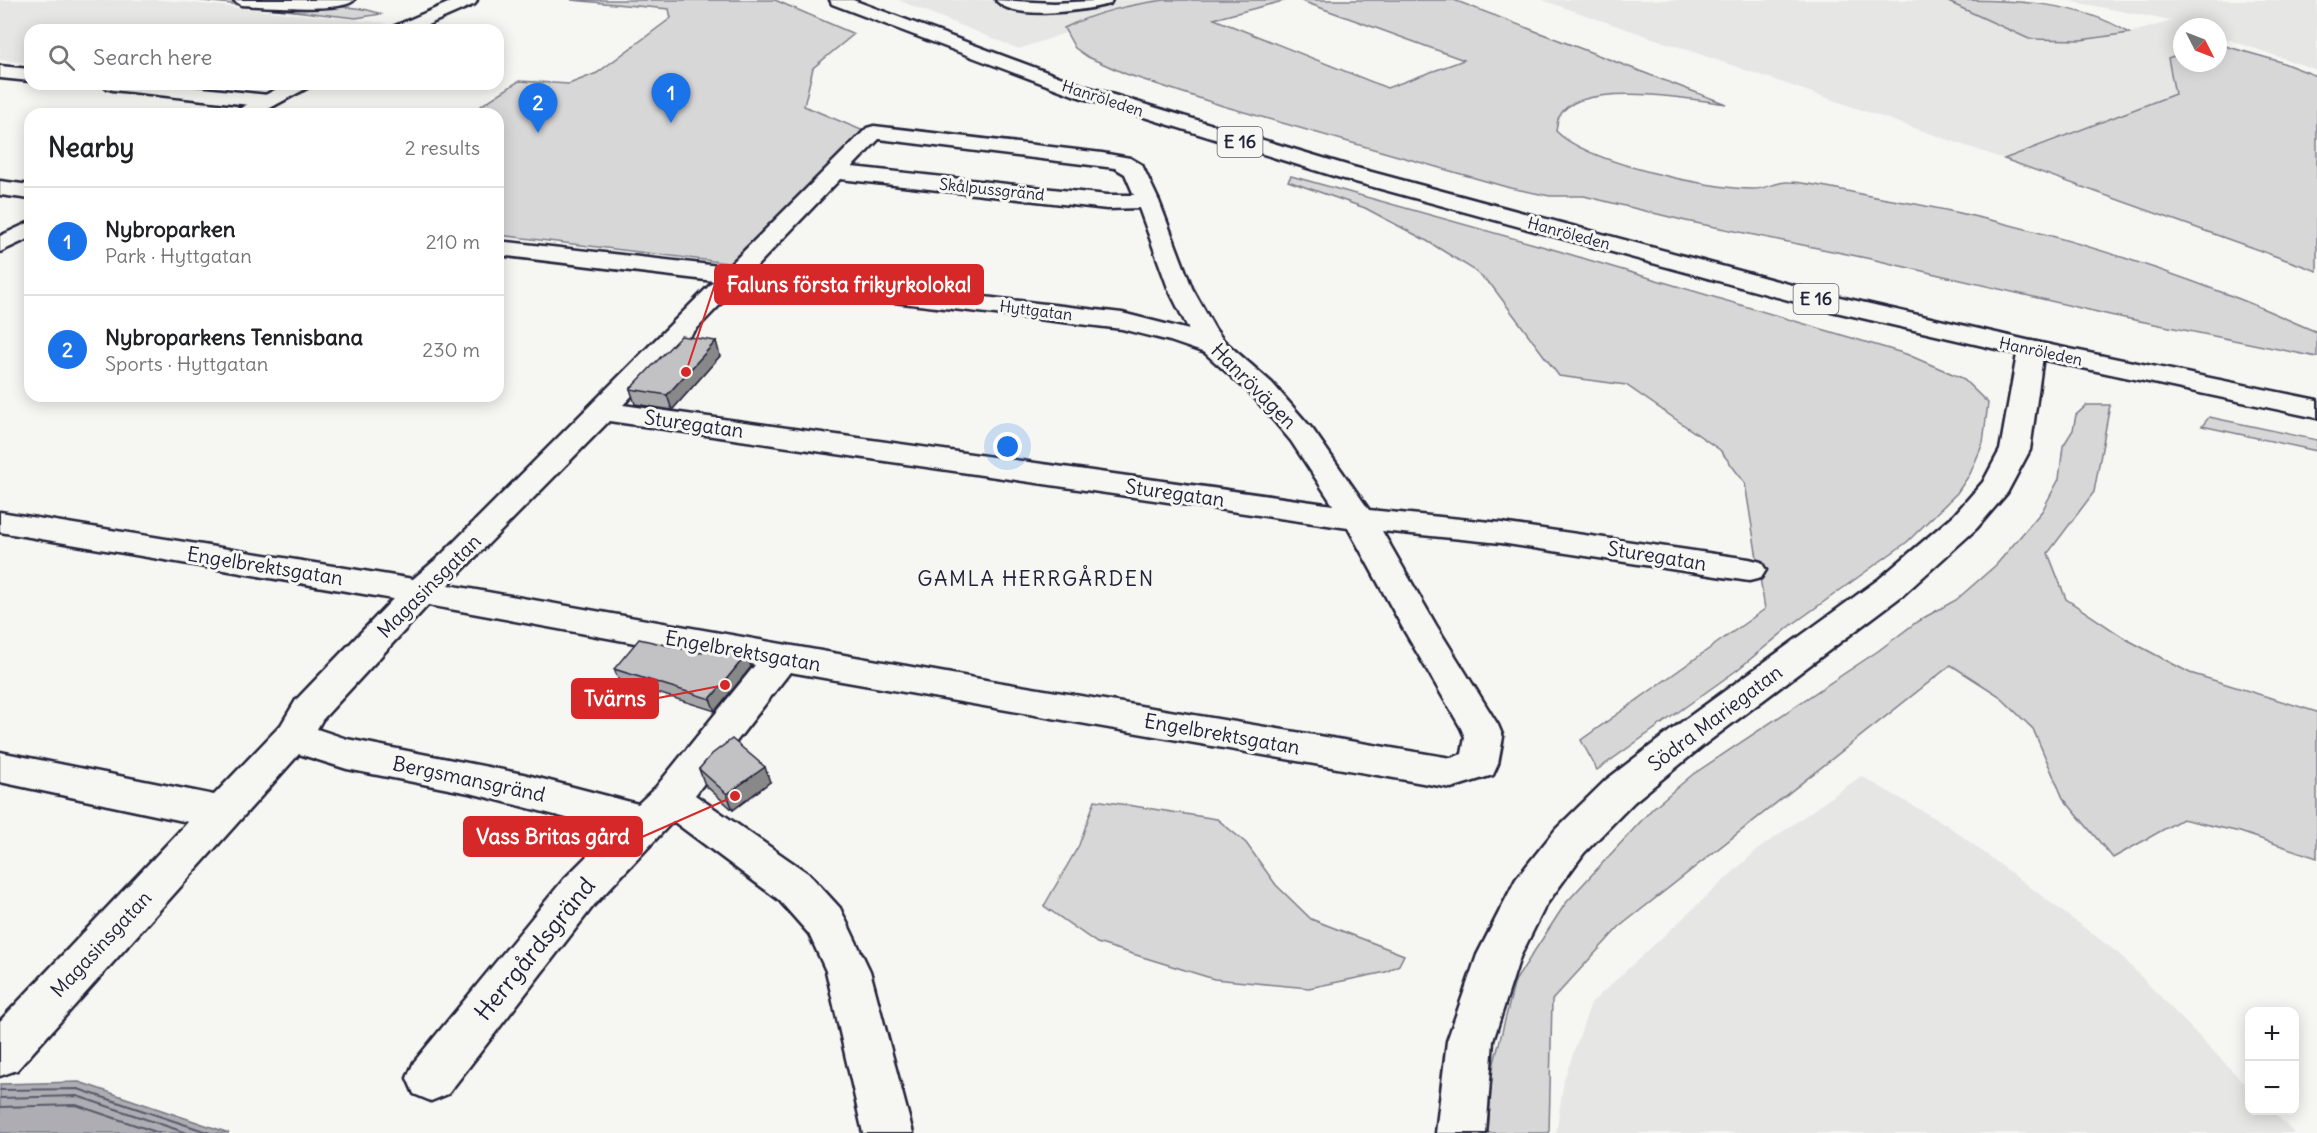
<!DOCTYPE html>
<html lang="en">
<head>
<meta charset="utf-8">
<style>
  body { margin:0; font-family:Delius,sans-serif; background:#f6f6f6; color:#202124 }
  .controls { position:absolute; right:18px; bottom:18px; display:grid; overflow:hidden; border-radius:12px; box-shadow:0 3px 15px #0003 }
  .controls button { width:54px; height:54px; display:grid; place-items:center; padding:0; border:0; border-bottom:2px solid #e0e0e0; background:#fff; color:#202124; font:30px sans-serif }
  .compass { position:absolute; left:2173px; top:18px; width:54px; height:54px; border-radius:50%; background:#fff; box-shadow:0 3px 15px #0003; rotate:132deg }
  .you { position:absolute; left:1008px; top:447px; width:21px; height:21px; margin:-15px; border:4px solid #fff; border-radius:50%; background:#1a73e8; box-shadow:0 0 0 9px #1a73e833 }
  .badge { display:grid; place-items:center; width:39px; height:39px; border-radius:50%; background:#1a73e8; color:#fff; font-size:20px; font-weight:700 }
  .pin { position:absolute; translate:-50% -50px; filter:drop-shadow(0 2px 3px #0008) }
  .pin::after { content:''; position:absolute; top:32px; width:21px; height:18px; background:inherit; clip-path:polygon(0 0,100% 0,50% 100%) }
  .list { margin:0; padding:0; list-style:none }
  h2 { display:flex; justify-content:space-between; align-items:center; height:78px; margin:0; padding:0 24px; font-size:26px }
  h2 small { font-size:20px; font-weight:400; color:#757577 }
  .list li { display:grid; grid-template-columns:39px 1fr auto; gap:18px; align-items:center; box-sizing:border-box; height:108px; padding:0 24px; border-top:2px solid #e0e0e0 }
  .list b { display:block; font-size:22px; white-space:nowrap }
  .list p { margin:0; font-size:20px; white-space:nowrap; color:#757577 }
  .list em { font-size:20px; font-style:normal; color:#757577 }
  .icon { flex:none; width:33px; height:33px; fill:none; stroke:currentColor; stroke-width:2; stroke-linecap:round; stroke-linejoin:round }
  .map { position:relative; flex:none; width:2317px; height:1133px; overflow:hidden }
  .search { position:absolute; background:#fff; box-shadow:0 3px 15px #0003; left:24px; top:24px; width:480px; height:66px; display:flex; align-items:center; gap:15px; box-sizing:border-box; padding:0 21px; border-radius:18px; color:#757577; font-size:22px }
  .panel { position:absolute; background:#fff; box-shadow:0 3px 15px #0003; left:24px; top:108px; width:480px; height:294px; border-radius:18px }
  .map>svg:first-child { display:block }
  .built { fill:#e6e6e4 }
  .green { fill:#d7d7d7; stroke:#7c7c89; stroke-width:1.5 }
  .water { fill:#adadb3; stroke:#757583; stroke-width:1.5 }
  .lines { fill:none; stroke-linecap:round; stroke-linejoin:round }
  .shore { stroke:#5a5a6b; stroke-width:2 }
  .minor-casing { stroke:#22223b; stroke-width:5 }
  .tertiary-casing { stroke:#22223b; stroke-width:5 }
  .trunk-casing { stroke:#22223b; stroke-width:5 }
  .minor { fill:#f6f6f2; fill-rule:evenodd }
  .tertiary { fill:#f6f6f2; fill-rule:evenodd }
  .trunk { fill:#f6f6f2; fill-rule:evenodd }
  .wall { fill:#a7a7a9; stroke:#22223b; stroke-width:1.5 }
  .shaded-wall { fill:#888889; stroke:#22223b; stroke-width:1.5 }
  .building { fill:#c2c2c4; stroke:#22223b; stroke-width:1.5 }
  .labels { text-anchor:middle; stroke-width:6; stroke-linejoin:round; paint-order:stroke }
  .far-street-label { font-size:16px; fill:#22223b; stroke:#f6f6f2 }
  .shield { fill:#f6f6f2; stroke:#626272; stroke-width:1.5 }
  .shield-label { font-size:18px; font-weight:bold; fill:#22223b }
  .street-label { font-size:20px; fill:#22223b; stroke:#f6f6f2 }
  .neighbourhood-label { font-size:21px; letter-spacing:1.5px; fill:#22223b; stroke:#f6f6f2 }
  .near-street-label { font-size:24px; fill:#22223b; stroke:#f6f6f2 }
  .leader { fill:none; stroke:#d62828; stroke-width:2 }
  .callout-dot { fill:#d62828; stroke:#f6f6f2; stroke-width:2 }
  .callout { fill:#d62828; stroke:#d62828; stroke-width:2 }
  .callout-label { font-size:21px; text-anchor:middle; font-weight:bold; fill:#fff }
</style>
</head>
<body>
<div class="map">
<svg width="2317" height="1133" viewBox="0 0 2317 1133">
  <rect width="100%" height="100%" fill="#f6f6f2"/>
  <filter id="ink" filterUnits="userSpaceOnUse"><feTurbulence type="fractalNoise" baseFrequency=".0167" numOctaves="2"/><feDisplacementMap in="SourceGraphic" scale="12" xChannelSelector="R" yChannelSelector="G"/><feConvolveMatrix kernelMatrix="1 2 1 2 8 2 1 2 1" color-interpolation-filters="sRGB"/></filter>
  <g filter="url(#ink)">
    <!-- built -->
    <g class="built">
      <path d="M0,0H163L386,23L372,30H30V63L0,60Z"/>
      <path d="M898,0H1161L1019,49Z"/>
      <path d="M1542,0H1944L2029,39L2081,40L2129,33L2172,21L2064,0H2317V70L2227,39L2218,42V27H2182V53L2168,58L2175,94L2004,159Z"/>
      <path d="M1861,776L1947,825L2118,953L2249,1088L2250,1110L2272,1111L2294,1133H1556L1564,1080L1591,1003L1757,850Z"/>
    </g>
    <!-- green -->
    <g class="green">
      <path d="M195,0H291L288,7C321,9 348,2 381,14L356,18Z"/>
      <path d="M571,0H775L854,34L813,68L804,106L866,132L729,263L498,235V114H468L519,81L569,84L597,73L671,18L669,9Z"/>
      <path d="M1164,0H1287L1214,19L1387,88L1464,60L1299,0H1454L1726,104C1692,99 1577,79 1559,117C1557,120 1557,127 1556,131C1587,163 1709,189 1754,189C1766,189 1778,181 1789,182C1818,183 1847,192 1875,197C1996,216 2114,251 2229,295C2259,306 2288,320 2317,332V357L2110,315L1871,259L1686,221L1584,196H1550L1510,188L1223,106L1126,74L1088,57L1075,48L1064,28C1096,12 1129,5 1164,0Z"/>
      <path d="M1944,0C2006,0 2078,0 2129,33L2081,40L2029,39Z"/>
      <path d="M2218,44L2278,61L2317,76V271L2004,159L2175,94L2168,58L2182,53V63H2218Z"/>
      <path d="M1291,176L1552,249L1906,354L1962,378L1988,403L1983,443L1970,474L1957,493L1907,542L1793,624L1737,670L1597,770L1581,740L1765,609L1745,483L1720,450L1626,385L1559,376L1492,286L1471,268L1427,241L1365,208L1288,181Z"/>
      <path d="M2087,405H2110L2094,492L2048,553L2066,599L2126,639L2190,673L2317,712V858L2240,832L2182,819L2113,858L2063,798L2033,729L1998,695L1951,665L1619,927L1552,1000L1549,1133H1488L1492,1071L1515,981L1565,904L1653,808L1692,775L1878,651L1918,621L1956,600L1996,565L2042,511L2059,479L2063,446L2073,430L2076,415Z"/>
      <path d="M2209,417L2317,440V451L2202,426Z"/>
      <path d="M1095,800L1217,819L1246,843L1276,885L1311,919L1404,955L1399,965L1386,972L1309,988L1214,979L1097,943L1044,906L1079,845Z"/>
    </g>
    <!-- water -->
    <path class="water" d="M79,1082L229,1133H0V1084Z"/>
    <g class="lines">
      <!-- shore -->
      <g class="shore">
        <path d="M0,1090L78,1089L210,1133"/>
        <path d="M0,1098L77,1096L187,1133"/>
        <path d="M0,1107L76,1105L159,1133"/>
      </g>
      <!-- minor casing -->
      <g class="minor-casing">
        <g id="minor">
          <path d="M233,0H354C344,13 260,6 241,5Z"/>
          <path d="M996,0L1054,3L1112,0L1110,4C1086,10 1013,22 996,0Z"/>
          <path d="M0,66L30,69V81L0,78Z"/>
          <path d="M103,84H166L268,95L275,97L278,101L275,105L268,107L113,90L106,88Z"/>
          <path d="M874,126L1102,153L1130,158L1142,165L1159,201L1192,288L1215,329L1224,341L1272,383L1313,430L1369,510L1501,523L1749,559L1761,562L1766,570L1761,578L1749,581L1501,543L1382,531L1436,625L1498,725L1503,737L1498,764L1493,775L1451,788L790,672L695,795L809,874L840,908L870,971L913,1133H863L826,971L809,934L779,900L673,821L594,905L448,1094L431,1101L414,1094L407,1078L414,1062L564,879L613,830L474,794L347,769L299,754L17,1070L0,1076V1021L188,822L0,782V752L214,795L281,725L296,700L393,599L0,532V512L413,579L441,555L714,281L498,255V241L728,267L867,128ZM879,139L1115,168L1125,174L1134,195H1107L852,167ZM840,179L1107,209L1139,208L1168,288L1189,330L1122,313L753,270ZM740,284L1122,329L1170,341L1205,353L1252,395L1291,441L1333,505L623,405ZM609,421L1348,528L1405,632L1461,728L1465,737L1462,754L1451,758L997,682L448,585ZM428,605L755,665L656,787L638,804L523,774L347,739L317,729L322,720Z"/>
          <path d="M0,181L30,185V199L0,195Z"/>
        </g>
      </g>
      <!-- tertiary casing -->
      <g class="tertiary-casing">
        <g id="tertiary">
          <path d="M455,0H477L475,4L416,30H392L395,26Z"/>
          <path d="M286,84H310L307,88L259,114H234L237,110Z"/>
          <path d="M30,222V238L0,252V236Z"/>
          <path d="M2031,341L2040,343L2044,349L2030,450L2007,493L1976,529L1903,595L1705,744L1634,802L1584,853L1546,905L1520,957L1493,1041L1486,1133H1436L1447,1041L1477,955L1516,879L1556,829L1606,780L1679,724L1879,579L1954,515L1983,482L2000,450L2018,349L2022,343Z"/>
        </g>
      </g>
      <!-- trunk casing -->
      <g class="trunk-casing">
        <path id="trunk" d="M830,0H853L1087,87L1353,167L1818,292L2031,341L2317,400V418L2031,357L1814,307L1337,177L1073,95L832,4Z"/>
      </g>
      <!-- minor -->
      <use href="#minor" class="minor"/>
      <!-- tertiary -->
      <use href="#tertiary" class="tertiary"/>
      <!-- trunk -->
      <use href="#trunk" class="trunk"/>
    </g>
    <!-- wall -->
    <g class="wall">
      <path d="M720,356L672,410L635,404L630,389Z"/>
      <path d="M751,667L715,711L619,681L614,669Z"/>
      <path d="M699,769L770,782L733,810L705,785Z"/>
    </g>
    <!-- shaded-wall -->
    <g class="shaded-wall">
      <path d="M716,341L720,356L672,410L667,395Z"/>
      <path d="M747,654L751,667L715,711L710,699Z"/>
      <path d="M765,767L770,782L733,810L727,794Z"/>
    </g>
    <!-- building -->
    <g class="building">
      <path d="M681,336L716,341L667,395L630,389Z"/>
      <path d="M639,639L701,653L706,647L747,654L710,699L614,669Z"/>
      <path d="M732,739L765,767L727,794L699,769L712,754Z"/>
    </g>
  </g>
  <g class="labels">
    <!-- far-street labels -->
    <g class="far-street-label">
      <text transform="translate(1103 98) rotate(18)" y="6">Hanröleden</text>
      <text transform="translate(992 189) rotate(6)" y="6">Skålpussgränd</text>
      <text transform="translate(1569 233) rotate(15)" y="6">Hanröleden</text>
      <text transform="translate(1036 310) rotate(7)" y="6">Hyttgatan</text>
      <text transform="translate(2041 351) rotate(12)" y="6">Hanröleden</text>
    </g>
    <!-- shield labels -->
    <g class="shield">
      <rect x="1217.5" y="127" width="45" height="30" rx="4.5"/>
      <rect x="1793.5" y="284" width="45" height="30" rx="4.5"/>
    </g>
    <g class="shield-label">
      <text x="1240" y="148">E 16</text>
      <text x="1816" y="305">E 16</text>
    </g>
    <!-- street labels -->
    <g class="street-label">
      <text transform="translate(1254 386) rotate(45)" y="7">Hanrövägen</text>
      <text transform="translate(694 424) rotate(8)" y="7">Sturegatan</text>
      <text transform="translate(1175 493) rotate(8)" y="7">Sturegatan</text>
      <text transform="translate(1657 556) rotate(9)" y="7">Sturegatan</text>
      <text transform="translate(265 566) rotate(9)" y="7">Engelbrektsgatan</text>
      <text transform="translate(429 586) rotate(-45)" y="7">Magasinsgatan</text>
      <text transform="translate(743 651) rotate(10)" y="7">Engelbrektsgatan</text>
      <text transform="translate(1715 718) rotate(-37)" y="7">Södra Mariegatan</text>
      <text transform="translate(1222 734) rotate(10)" y="7">Engelbrektsgatan</text>
      <text transform="translate(469 779) rotate(12)" y="7">Bergsmansgränd</text>
      <text transform="translate(101 944) rotate(-47)" y="7">Magasinsgatan</text>
    </g>
    <!-- neighbourhood labels -->
    <g class="neighbourhood-label">
      <text x="1036" y="586">GAMLA HERRGÅRDEN</text>
    </g>
    <!-- near-street labels -->
    <g class="near-street-label">
      <text transform="translate(535 949) rotate(-51)" y="8">Herrgårdsgränd</text>
    </g>
  </g>
  <!-- callouts -->
  <path class="leader" d="M686 372L715 284M725 685L658 698M735 796L642 837"/>
  <g class="callout-dot">
    <circle cx="686" cy="372" r="6"/>
    <circle cx="725" cy="685" r="6"/>
    <circle cx="735" cy="796" r="6"/>
  </g>
  <g class="callout">
    <rect x="715" y="265" width="268" height="39" rx="6"/>
    <rect x="572" y="679" width="86" height="39" rx="6"/>
    <rect x="464" y="817" width="178" height="39" rx="6"/>
  </g>
  <g class="callout-label">
    <text x="849" y="292">Faluns första frikyrkolokal</text>
    <text x="615" y="706">Tvärns</text>
    <text x="553" y="844">Vass Britas gård</text>
  </g>
</svg>
<div class="controls">
<button>+</button>
<button>−</button>
</div>
<svg class="compass" viewBox="-18 -18 36 36"><path d="M0-13l5 13h-10z" fill="#e53935"/><path d="M0 13l5-13h-10z" fill="#757577"/></svg>
<div class="you"></div>
<div class="pin badge" style="left:671px;top:123px">1</div>
<div class="pin badge" style="left:538px;top:133px">2</div>
<div class="search"><svg class="icon" aria-label="search" viewBox="0 0 24 24"><circle cx="10" cy="10" r="6"/><path d="M15 15l6 6"/></svg>Search here</div>
<section class="panel">
<h2>Nearby<small>2 results</small></h2>
<ul class="list">
<li><span class="badge">1</span><div><b>Nybroparken</b><p>Park · Hyttgatan</p></div><em>210 m</em></li>
<li><span class="badge">2</span><div><b>Nybroparkens Tennisbana</b><p>Sports · Hyttgatan</p></div><em>230 m</em></li>
</ul>
</section>
</div>
</body>
</html>
